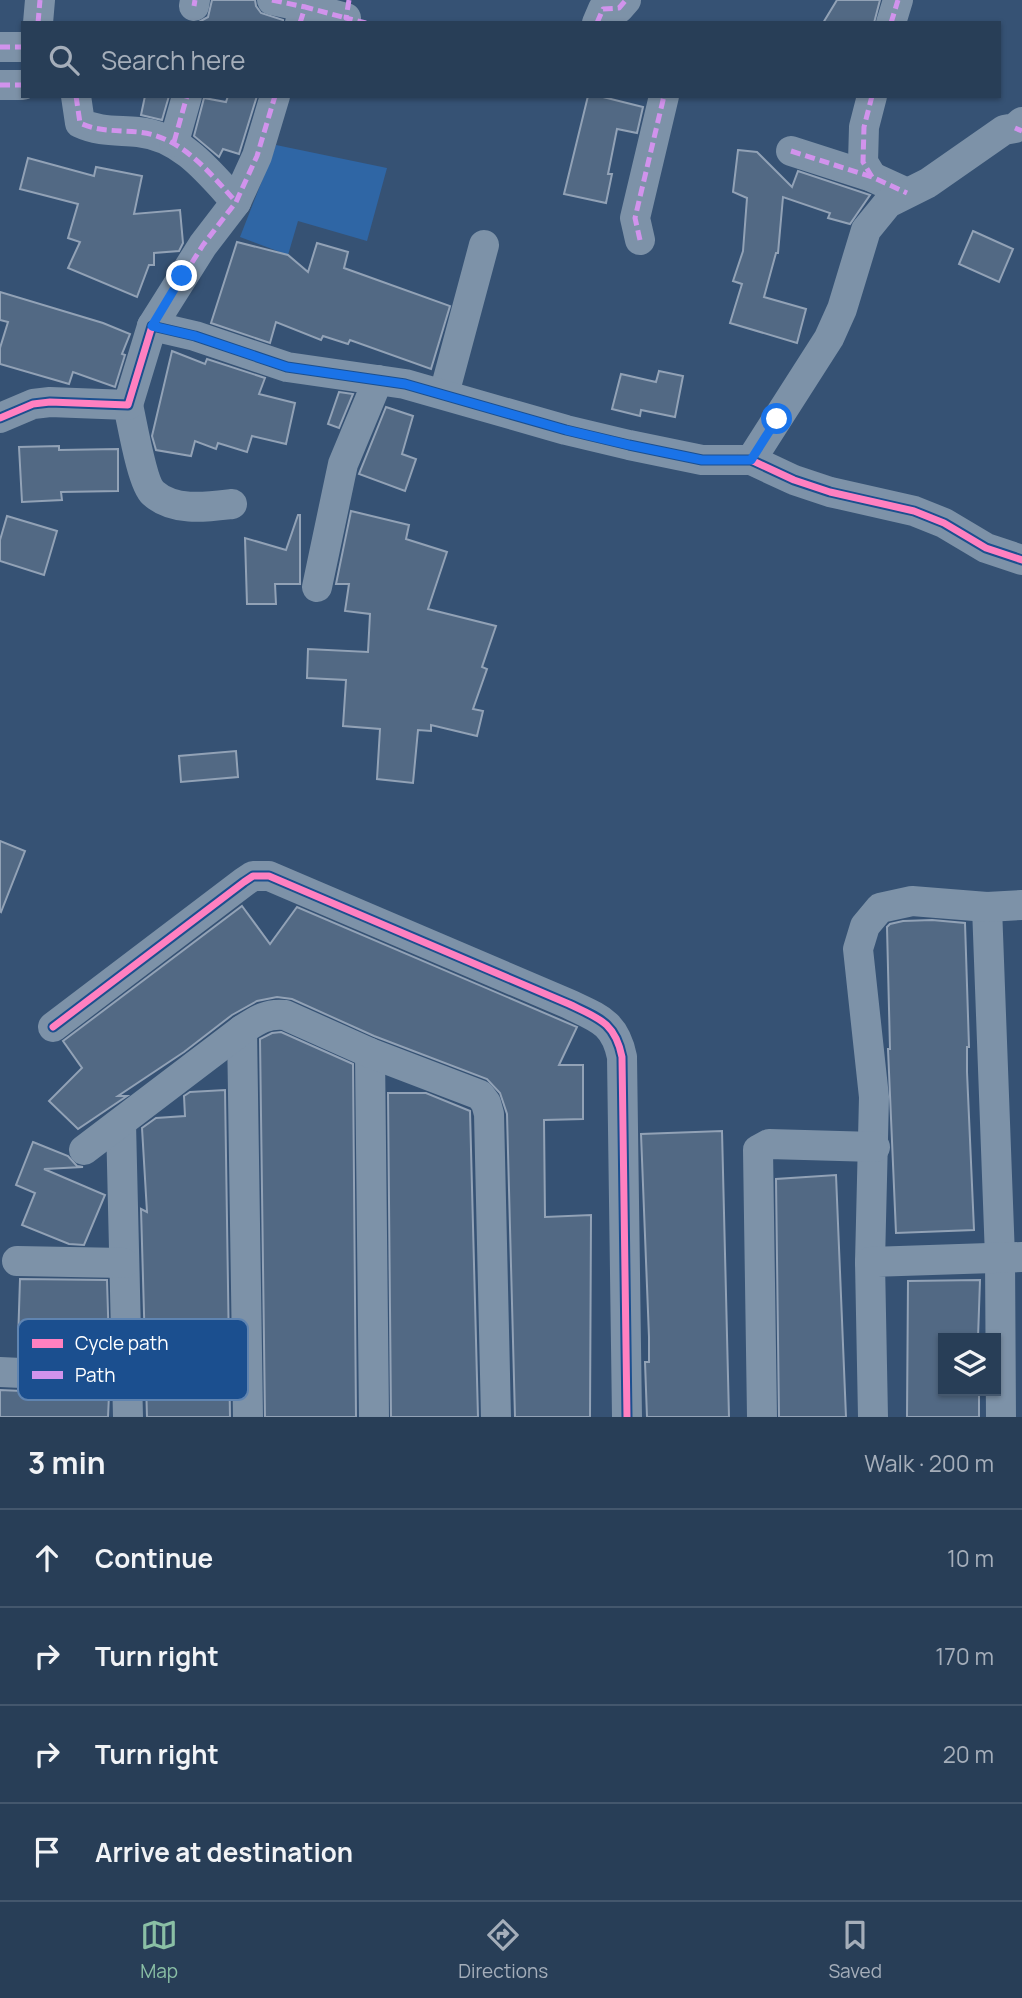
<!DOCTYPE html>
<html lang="en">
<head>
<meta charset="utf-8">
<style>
  body { margin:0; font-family:Manrope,sans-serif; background:#344961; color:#f1f3f6 }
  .controls { position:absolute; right:21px; bottom:21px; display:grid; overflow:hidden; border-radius:0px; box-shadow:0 2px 5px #0004 }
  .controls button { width:63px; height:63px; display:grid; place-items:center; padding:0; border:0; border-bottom:2px solid #44576d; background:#283e57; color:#f1f3f6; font:35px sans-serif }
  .stop { position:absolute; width:21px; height:21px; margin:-16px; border:5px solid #1a73e8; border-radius:50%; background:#fff }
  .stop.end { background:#1a73e8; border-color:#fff; box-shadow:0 2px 7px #0008 }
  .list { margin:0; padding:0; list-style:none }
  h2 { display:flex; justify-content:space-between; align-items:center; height:91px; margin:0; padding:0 28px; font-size:30px }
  h2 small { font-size:23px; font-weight:400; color:#a5aeba }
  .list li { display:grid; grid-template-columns:46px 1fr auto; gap:21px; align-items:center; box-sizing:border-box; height:98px; padding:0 28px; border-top:2px solid #44576d }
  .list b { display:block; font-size:26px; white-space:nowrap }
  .list em { font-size:23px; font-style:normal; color:#a5aeba }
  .icon { flex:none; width:38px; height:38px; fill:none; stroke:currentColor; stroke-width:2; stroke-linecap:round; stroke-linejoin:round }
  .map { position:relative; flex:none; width:1022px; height:1417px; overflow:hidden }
  .search { position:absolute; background:#283e57; box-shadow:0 2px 5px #0004; left:21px; right:21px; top:21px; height:77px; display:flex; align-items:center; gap:18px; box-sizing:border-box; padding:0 24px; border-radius:0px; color:#a5aeba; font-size:26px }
  .sheet { height:483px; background:#283e57 }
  nav { display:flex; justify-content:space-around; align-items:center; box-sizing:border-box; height:98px; border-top:2px solid #44576d; background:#283e57; font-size:19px; color:#a5aeba }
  nav a { display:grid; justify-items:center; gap:4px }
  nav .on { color:#8abfa5 }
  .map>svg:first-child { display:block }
  .green { fill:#2f66a5 }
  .building { fill:#526984; stroke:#92a2b6; stroke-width:2 }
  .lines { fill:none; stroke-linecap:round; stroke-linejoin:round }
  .minor { stroke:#7d92a8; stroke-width:30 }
  .quiet { stroke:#d193ec; stroke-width:5; stroke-dasharray:10 5; stroke-linecap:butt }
  .cycleway-casing { stroke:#1b4f8f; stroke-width:11 }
  .cycleway { stroke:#ff80c0; stroke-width:7 }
  .route { stroke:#1a73e8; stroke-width:9 }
  .key { fill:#1b4f8f; stroke:#5f84b1; stroke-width:2 }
  .key-label { font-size:19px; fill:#fff }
</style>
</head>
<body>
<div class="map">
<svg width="1022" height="1417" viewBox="0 0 1022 1417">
  <rect width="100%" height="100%" fill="#365274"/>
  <!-- green -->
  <path class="green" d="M276,145L387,168L367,241L298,221L288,255L240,237Z"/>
  <!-- building -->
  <g class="building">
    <path d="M212,0H255L256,6L261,13L283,20V23H197L208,17Z"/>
    <path d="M837,0H880L874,23H823Z"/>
    <path d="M145,96H169L162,120L141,115Z"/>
    <path d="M228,96H257L239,154L223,149L219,157L194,136L204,98L226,102Z"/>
    <path d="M588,96H599L643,107L637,133L617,129L608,174H612L606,203L564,194Z"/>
    <path d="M738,150L757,152L792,187L798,171L870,195L850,224L828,218L830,213L783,197L778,253H776L764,297L806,309L797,343L730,323L742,284L733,281L743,251L747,198L733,192Z"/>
    <path d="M28,158L94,176L96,167L142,176L134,214L180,210L183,243L179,251L154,253V265H149L137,297L68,268L80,242L68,238L78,204L20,189Z"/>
    <path d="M973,231L1013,249L999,282L959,264Z"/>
    <path d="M237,242L288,255L308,272L317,243L348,252L344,268L450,306L431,369L350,340L348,344L323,336L321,340L276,322L270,343L211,323Z"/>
    <path d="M0,292L103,323L130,334L122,354L125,355L115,387L73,372L69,384L0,364V348L8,322L0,320Z"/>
    <path d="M172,351L205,364L207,359L265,378L259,394L295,403L286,444L252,436L247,452L218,443L216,449L195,441L191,456L156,450L152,436Z"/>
    <path d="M659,371L683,376L675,417L641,410L640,416L612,409L621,374L656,382Z"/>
    <path d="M339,392L353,394L339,428L328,424Z"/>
    <path d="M386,407L413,416L402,454L416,459L405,491L359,474Z"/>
    <path d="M59,446V450L118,449V491L61,492L62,500L22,502L19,447Z"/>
    <path d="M351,511L409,525L406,539L447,552L428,609L496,626L482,667L487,669L473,709L483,711L477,736L431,725V731L418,730L413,783L377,779L380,729L343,726L346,680L307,678L308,649L368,652L370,614L345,611L349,584H336Z"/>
    <path d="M298,515H300V584H275L276,604H247L245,538L286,550Z"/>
    <path d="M7,516L57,531L44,575L0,561V540Z"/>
    <path d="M236,751L238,777L181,782L179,756Z"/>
    <path d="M0,841L25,851L1,912L0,911Z"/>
    <path d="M242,906L270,944L297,907L577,1027L559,1065H583V1119L544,1120L545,1217L591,1215L590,1417H515L507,1114L500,1093L487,1079L374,1036L292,999L277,997L257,1001L232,1015L184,1052L118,1096H127L78,1129L49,1101L82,1068L63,1041Z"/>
    <path d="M932,920L965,923L969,1047H967V1072L974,1230L896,1233L888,1049H890L887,927L890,924L903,921Z"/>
    <path d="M281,1032L353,1064L356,1417H265L260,1039L272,1033Z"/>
    <path d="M225,1090L230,1417H147L141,1209L147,1212L142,1128L156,1118L185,1116L184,1096L190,1092Z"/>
    <path d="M388,1093H426L470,1111L478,1417H391Z"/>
    <path d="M722,1131L729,1417H647L645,1362H649V1337L641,1134Z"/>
    <path d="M33,1142L68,1156L77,1166L83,1167L44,1169L105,1195L84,1245L69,1244L22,1225L35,1193L16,1185Z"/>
    <path d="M836,1175L846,1417H779L776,1179Z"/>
    <path d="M20,1279L107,1280L109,1346L18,1341Z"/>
    <path d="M980,1280L978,1338H940L941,1391H979V1417H907L908,1281Z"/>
    <path d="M0,1390L109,1395L108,1417H0Z"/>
  </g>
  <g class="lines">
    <!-- minor -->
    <g class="minor">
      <path d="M272,0L305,7"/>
      <path d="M194,6L195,0"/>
      <path d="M38,23L40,0"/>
      <path d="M300,23L305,7L346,18"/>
      <path d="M597,23L603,9L619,8L626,0"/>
      <path d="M891,23L898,0"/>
      <path d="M0,47H23"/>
      <path d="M0,85H23"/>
      <path d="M76,96L80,123C99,132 118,130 138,132C181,136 209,172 236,202"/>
      <path d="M174,142L187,96"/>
      <path d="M791,151L872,177L907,193"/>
      <path d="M872,177L863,162L864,127L872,96"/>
      <path d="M640,240L635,218L664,96"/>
      <path d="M152,326L203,245L236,202L257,156L275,96"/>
      <path d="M444,394L484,245"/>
      <path d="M128,405C132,422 142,483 153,493C174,512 207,507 232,504"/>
      <path d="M0,418L33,404L50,402L128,405L152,326L195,336L287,367L405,384L566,430L629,445L702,460H751L794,480L830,492L914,511L944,523L986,548L1022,560"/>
      <path d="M751,460L829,338L842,309L866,230L888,203L928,183L1004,130L1015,128L1022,122"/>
      <path d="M317,587L343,464L378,380"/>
      <path d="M987,907L1000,1257L1001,1417"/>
      <path d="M53,1027L244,882L253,876H269L569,1004C598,1018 615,1022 622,1057L627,1417"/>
      <path d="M242,1030L248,1417"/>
      <path d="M370,1053L374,1417"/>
      <path d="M121,1123L128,1417"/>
      <path d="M84,1150L242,1030C257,1020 267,1013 285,1015L370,1053L480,1095L486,1103L489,1114L496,1417"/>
      <path d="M17,1261L124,1263"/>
      <path d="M870,1262L874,1097L858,949L865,926L880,908L912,901L987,907L1022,905"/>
      <path d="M0,1372L127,1378"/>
      <path d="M762,1417L758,1150L769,1144L875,1147"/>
      <path d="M873,1417L870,1262L1022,1257"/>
    </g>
    <!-- quiet -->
    <g class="quiet">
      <path d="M272,0L305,7"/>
      <path d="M349,0L346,18L366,23"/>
      <path d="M194,6L195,0"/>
      <path d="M38,23L40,0"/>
      <path d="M300,23L305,7L346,18"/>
      <path d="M597,23L603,9L619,8L626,0"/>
      <path d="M891,23L898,0"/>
      <path d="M0,47H23"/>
      <path d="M0,85H23"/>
      <path d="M76,96L80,123C99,132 118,130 138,132C181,136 209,172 236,202"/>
      <path d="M1015,128L1022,131"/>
      <path d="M174,142L187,96"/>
      <path d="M791,151L872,177L907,193"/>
      <path d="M872,177L863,162L864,127L872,96"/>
      <path d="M640,240L635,218L664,96"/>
      <path d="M152,326L203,245L236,202L257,156L275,96"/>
    </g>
    <!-- cycleway casing -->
    <g class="cycleway-casing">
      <g id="cycleway">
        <path d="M0,418L33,404L50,402L128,405L152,326L195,336L287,367L405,384L566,430L629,445L702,460H751L794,480L830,492L914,511L944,523L986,548L1022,560"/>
        <path d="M53,1027L244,882L253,876H269L569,1004C598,1018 615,1022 622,1057L627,1417"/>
      </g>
    </g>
    <!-- cycleway -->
    <use href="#cycleway" class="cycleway"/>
  </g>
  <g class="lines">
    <!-- route -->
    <path class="route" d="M182,276L152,326L195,336L287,367L405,384L566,430L629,445L702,460H751L777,419"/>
  </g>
  <!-- legend -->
  <rect x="18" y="1319" width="230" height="81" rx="10" class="key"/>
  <rect x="32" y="1339" width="31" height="9" fill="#ff80c0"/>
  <rect x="32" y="1371" width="31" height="8" fill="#d193ec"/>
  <g class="key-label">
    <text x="75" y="1350">Cycle path</text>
    <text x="75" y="1382">Path</text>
  </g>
</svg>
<div class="controls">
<button><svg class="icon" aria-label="layers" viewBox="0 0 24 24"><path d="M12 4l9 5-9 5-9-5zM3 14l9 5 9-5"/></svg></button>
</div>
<div class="stop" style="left:777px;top:419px"></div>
<div class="stop end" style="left:182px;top:276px"></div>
<div class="search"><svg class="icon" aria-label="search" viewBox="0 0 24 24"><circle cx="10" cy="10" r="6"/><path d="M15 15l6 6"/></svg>Search here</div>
</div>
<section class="sheet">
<h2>3 min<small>Walk · 200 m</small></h2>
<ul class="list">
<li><svg class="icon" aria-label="ahead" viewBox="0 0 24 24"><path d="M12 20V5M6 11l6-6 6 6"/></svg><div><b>Continue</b></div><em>10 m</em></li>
<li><svg class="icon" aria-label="right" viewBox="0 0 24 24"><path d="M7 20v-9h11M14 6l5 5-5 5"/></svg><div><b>Turn right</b></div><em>170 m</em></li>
<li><svg class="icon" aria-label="right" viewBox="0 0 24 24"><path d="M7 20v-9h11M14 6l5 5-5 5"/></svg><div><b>Turn right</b></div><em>20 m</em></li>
<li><svg class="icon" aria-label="arrive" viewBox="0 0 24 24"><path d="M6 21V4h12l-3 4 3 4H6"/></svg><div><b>Arrive at destination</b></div></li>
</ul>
</section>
<nav>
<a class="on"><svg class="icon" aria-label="map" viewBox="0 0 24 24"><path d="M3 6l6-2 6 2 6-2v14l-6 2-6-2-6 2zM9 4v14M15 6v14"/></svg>Map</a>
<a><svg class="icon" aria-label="directions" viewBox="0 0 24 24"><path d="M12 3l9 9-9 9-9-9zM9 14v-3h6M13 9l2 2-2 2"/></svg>Directions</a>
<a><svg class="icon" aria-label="saved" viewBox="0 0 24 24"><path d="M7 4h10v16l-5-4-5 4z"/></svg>Saved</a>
</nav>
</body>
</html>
